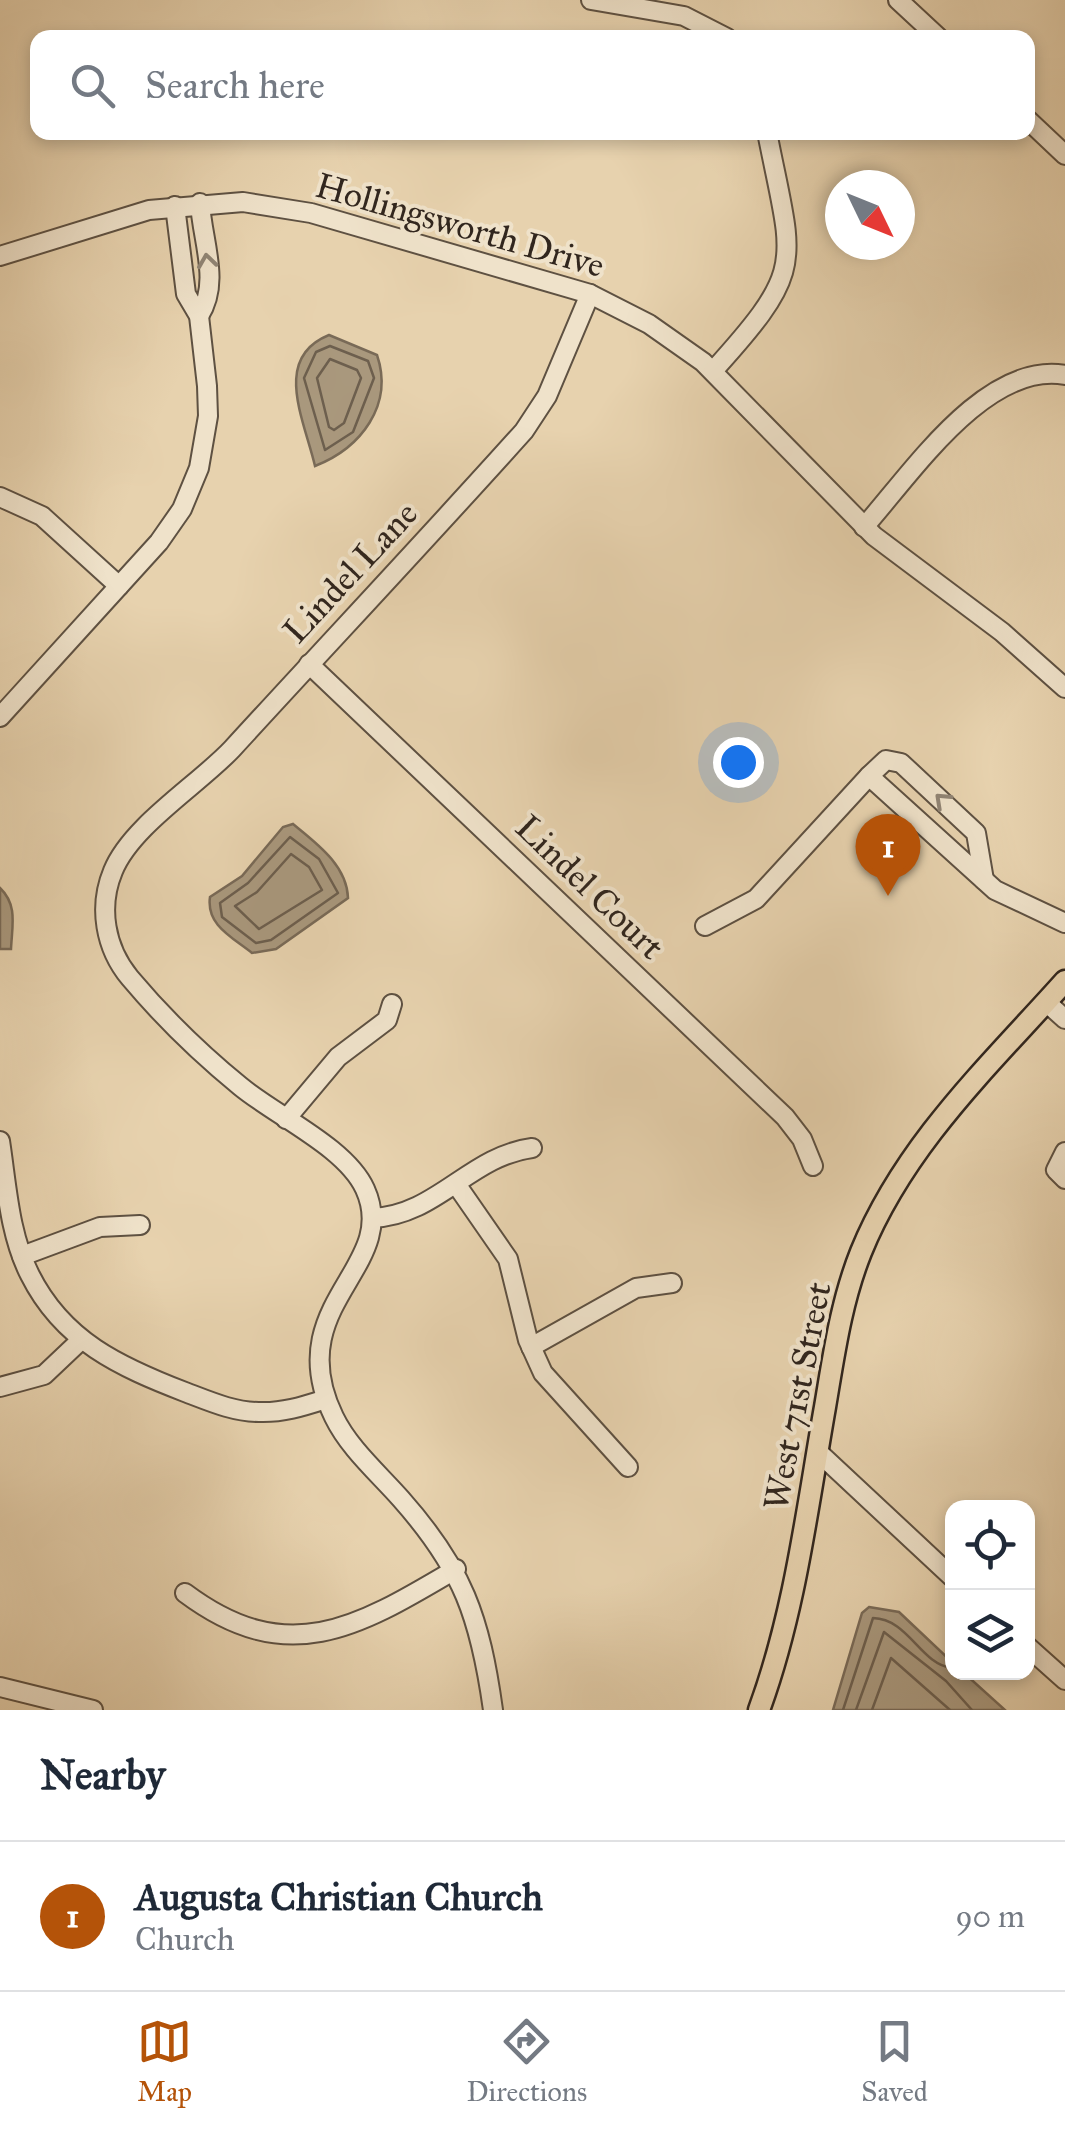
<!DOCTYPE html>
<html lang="en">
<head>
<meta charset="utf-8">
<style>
  body { margin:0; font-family:"IM FELL Great Primer",serif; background:#f2f2f3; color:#1f2937 }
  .controls { position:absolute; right:30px; bottom:30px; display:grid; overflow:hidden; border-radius:20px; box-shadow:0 5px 15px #0003 }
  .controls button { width:90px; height:90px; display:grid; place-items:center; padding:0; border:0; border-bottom:2px solid #e0e1e3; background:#fff; color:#1f2937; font:50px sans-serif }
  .compass { position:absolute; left:825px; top:170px; width:90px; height:90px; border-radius:50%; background:#fff; box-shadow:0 5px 15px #0003; rotate:133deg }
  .you { position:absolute; left:738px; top:762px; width:35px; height:35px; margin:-25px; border:8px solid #fff; border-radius:50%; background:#1a73e8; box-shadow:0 0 0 15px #1a73e833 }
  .badge { display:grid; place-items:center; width:65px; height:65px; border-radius:50%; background:#b45309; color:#fff; font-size:32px; font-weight:700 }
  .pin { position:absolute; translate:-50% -82px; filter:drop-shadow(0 2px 5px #0008) }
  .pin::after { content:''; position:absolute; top:52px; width:35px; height:30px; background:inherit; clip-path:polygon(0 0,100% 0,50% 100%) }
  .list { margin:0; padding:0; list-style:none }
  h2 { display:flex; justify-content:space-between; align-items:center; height:130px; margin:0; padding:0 40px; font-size:42px }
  h2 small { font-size:32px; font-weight:400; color:#747a83 }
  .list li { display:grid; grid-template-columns:65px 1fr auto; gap:30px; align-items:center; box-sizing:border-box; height:150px; padding:0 40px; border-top:2px solid #e0e1e3 }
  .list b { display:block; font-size:38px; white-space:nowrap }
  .list p { margin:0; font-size:32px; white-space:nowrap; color:#747a83 }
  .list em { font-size:32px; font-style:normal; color:#747a83 }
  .icon { flex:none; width:55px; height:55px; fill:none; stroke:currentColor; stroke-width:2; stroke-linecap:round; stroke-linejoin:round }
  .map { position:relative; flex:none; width:1065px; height:1710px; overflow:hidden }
  .search { position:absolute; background:#fff; box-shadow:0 5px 15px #0003; left:30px; right:30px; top:30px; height:110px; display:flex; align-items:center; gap:25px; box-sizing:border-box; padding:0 35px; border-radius:20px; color:#747a83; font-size:38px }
  .sheet { height:280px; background:#fff }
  nav { display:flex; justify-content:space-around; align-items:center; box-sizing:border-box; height:140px; border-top:2px solid #e0e1e3; background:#fff; font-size:28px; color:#747a83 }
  nav a { display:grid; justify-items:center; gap:5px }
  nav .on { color:#b45309 }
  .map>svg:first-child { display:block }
  .water { fill:#a9987d; stroke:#796a57; stroke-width:2.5 }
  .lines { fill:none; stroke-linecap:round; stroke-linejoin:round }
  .shore { stroke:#6d5f4e; stroke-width:2.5 }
  .minor-casing { stroke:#5e5142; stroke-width:22 }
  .major-casing { stroke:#31261e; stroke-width:25 }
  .minor { stroke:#efe2ca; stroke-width:18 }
  .major { stroke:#e7d2ae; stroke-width:20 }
  .oneway { stroke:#908474 }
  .labels { text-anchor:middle; stroke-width:8; stroke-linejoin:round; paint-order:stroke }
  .street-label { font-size:35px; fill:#31261e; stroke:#efe2ca }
</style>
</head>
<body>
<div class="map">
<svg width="1065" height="1710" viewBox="0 0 1065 1710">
  <rect width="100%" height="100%" fill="#e7d2ae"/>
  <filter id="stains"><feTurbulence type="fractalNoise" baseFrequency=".002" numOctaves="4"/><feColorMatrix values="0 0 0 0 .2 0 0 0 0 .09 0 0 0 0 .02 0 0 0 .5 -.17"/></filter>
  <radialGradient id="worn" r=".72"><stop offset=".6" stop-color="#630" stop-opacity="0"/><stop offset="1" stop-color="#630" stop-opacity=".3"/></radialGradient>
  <!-- water -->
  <g class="water">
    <path d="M329,335L377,355C394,405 361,448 315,466C304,419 272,358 329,335Z"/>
    <path d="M293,824C316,843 347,865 348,898L276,949L252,953C232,937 206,925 210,897L242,876L283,827Z"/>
    <path d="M0,888C18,905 12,926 11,949H0Z"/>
    <path d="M869,1607L899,1612L952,1662V1672L964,1673L1005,1710H833L862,1613Z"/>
  </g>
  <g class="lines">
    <!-- shore -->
    <g class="shore">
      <path d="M330,346L368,361L374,378L353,432L325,450L304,378L316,352Z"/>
      <path d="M330,359L357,370L361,378L344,423L334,430L329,427L317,378Z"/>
      <path d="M290,837L319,859L338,893L271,940L256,943L222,917L220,903L248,883Z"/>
      <path d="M291,854L309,867L322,890L259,929L235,906L257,892Z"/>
      <path d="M843,1710L873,1618C909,1619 920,1664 952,1668"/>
      <path d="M856,1710L884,1632L946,1681L972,1710"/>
      <path d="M872,1710L891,1658L950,1710"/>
    </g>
    <!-- minor casing -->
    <g class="minor-casing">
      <g id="minor">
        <path d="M591,0L684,16L727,38"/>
        <path d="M898,0L939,38"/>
        <path d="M1028,120L1065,155"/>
        <path d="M0,256L149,210L243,202L311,213L590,294L649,324L703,362L874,536L1002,632L1065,688"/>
        <path d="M199,316C221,282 202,241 200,203"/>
        <path d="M713,371C808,266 793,265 767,132"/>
        <path d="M0,497L42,516L119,586"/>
        <path d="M864,527C912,473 986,361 1065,375"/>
        <path d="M309,664L785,1117L802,1139L813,1166"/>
        <path d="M0,717L159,542L182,509L199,468L208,416L207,386L199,316L186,294L175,206"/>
        <path d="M869,776L886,760L901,763L976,833L984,880"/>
        <path d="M705,926L756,899L869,776L995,890L1065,923"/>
        <path d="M1046,1002L1065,1019"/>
        <path d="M286,1119L338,1057L387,1020L392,1004"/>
        <path d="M0,1141C7,1186 9,1234 30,1275C63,1341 120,1367 185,1392C209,1401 233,1412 259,1412C283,1413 304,1406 326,1399"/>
        <path d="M1065,1152L1056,1170L1065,1179"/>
        <path d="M456,1184L508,1259L528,1340L543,1373L628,1467"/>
        <path d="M372,1218C436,1216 470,1156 532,1148"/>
        <path d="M22,1256L100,1227L140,1225"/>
        <path d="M531,1347L636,1288L672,1283"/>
        <path d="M0,1387L44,1375L81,1340"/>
        <path d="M817,1451L952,1577"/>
        <path d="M185,1593C288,1670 358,1627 456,1569"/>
        <path d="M1028,1647L1065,1680"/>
        <path d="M0,1687L93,1710"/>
        <path d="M493,1710C480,1617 463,1569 401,1499C378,1473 349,1448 334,1417C279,1304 401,1268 365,1189C346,1147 276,1116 240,1086C202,1055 162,1016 130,978C105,948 98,907 113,871C131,826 198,785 232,749C329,643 428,538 524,431L547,396L590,294"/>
      </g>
    </g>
    <!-- major casing -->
    <g class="major-casing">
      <path id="major" d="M759,1710C795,1612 807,1509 825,1407C834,1354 841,1302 861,1252C905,1144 989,1066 1065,981"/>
    </g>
    <!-- minor -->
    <use href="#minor" class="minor"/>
    <!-- major -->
    <use href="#major" class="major"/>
  </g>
  <!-- one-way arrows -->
  <defs><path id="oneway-chevron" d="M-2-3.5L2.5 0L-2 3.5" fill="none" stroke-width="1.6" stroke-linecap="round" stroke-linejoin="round" transform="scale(2.5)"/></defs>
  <g class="oneway">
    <use href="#oneway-chevron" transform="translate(207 261) rotate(-98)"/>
    <use href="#oneway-chevron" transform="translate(942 800) rotate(-137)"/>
  </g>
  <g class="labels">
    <!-- street labels -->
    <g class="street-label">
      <text transform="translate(460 225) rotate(16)" y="12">Hollingsworth Drive</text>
      <text transform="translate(350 572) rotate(-47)" y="12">Lindel Lane</text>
      <text transform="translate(590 887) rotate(44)" y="12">Lindel Court</text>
      <text transform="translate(797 1396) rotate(-79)" y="12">West 71st Street</text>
    </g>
  </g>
  <rect width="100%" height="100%" filter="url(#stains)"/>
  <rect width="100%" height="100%" fill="url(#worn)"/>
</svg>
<div class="controls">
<button><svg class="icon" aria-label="locate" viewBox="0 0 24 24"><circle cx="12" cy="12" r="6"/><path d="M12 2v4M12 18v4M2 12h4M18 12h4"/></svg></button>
<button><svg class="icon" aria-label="layers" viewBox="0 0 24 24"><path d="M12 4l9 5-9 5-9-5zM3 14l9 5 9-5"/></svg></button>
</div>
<svg class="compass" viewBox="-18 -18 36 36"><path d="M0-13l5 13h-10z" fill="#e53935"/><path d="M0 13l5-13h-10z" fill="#747a83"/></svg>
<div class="you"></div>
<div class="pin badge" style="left:888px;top:896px">1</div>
<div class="search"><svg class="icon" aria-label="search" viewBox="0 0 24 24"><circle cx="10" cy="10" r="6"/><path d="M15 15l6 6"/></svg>Search here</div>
</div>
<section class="sheet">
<h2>Nearby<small></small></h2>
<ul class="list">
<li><span class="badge">1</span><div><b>Augusta Christian Church</b><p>Church</p></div><em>90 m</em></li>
</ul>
</section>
<nav>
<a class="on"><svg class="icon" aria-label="map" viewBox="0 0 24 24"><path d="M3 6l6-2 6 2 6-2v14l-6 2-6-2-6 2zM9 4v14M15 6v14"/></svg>Map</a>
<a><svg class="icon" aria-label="directions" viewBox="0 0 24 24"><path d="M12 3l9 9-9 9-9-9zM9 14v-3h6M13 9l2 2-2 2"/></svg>Directions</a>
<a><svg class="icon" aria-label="saved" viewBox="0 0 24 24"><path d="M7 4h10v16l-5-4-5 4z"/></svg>Saved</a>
</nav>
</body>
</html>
